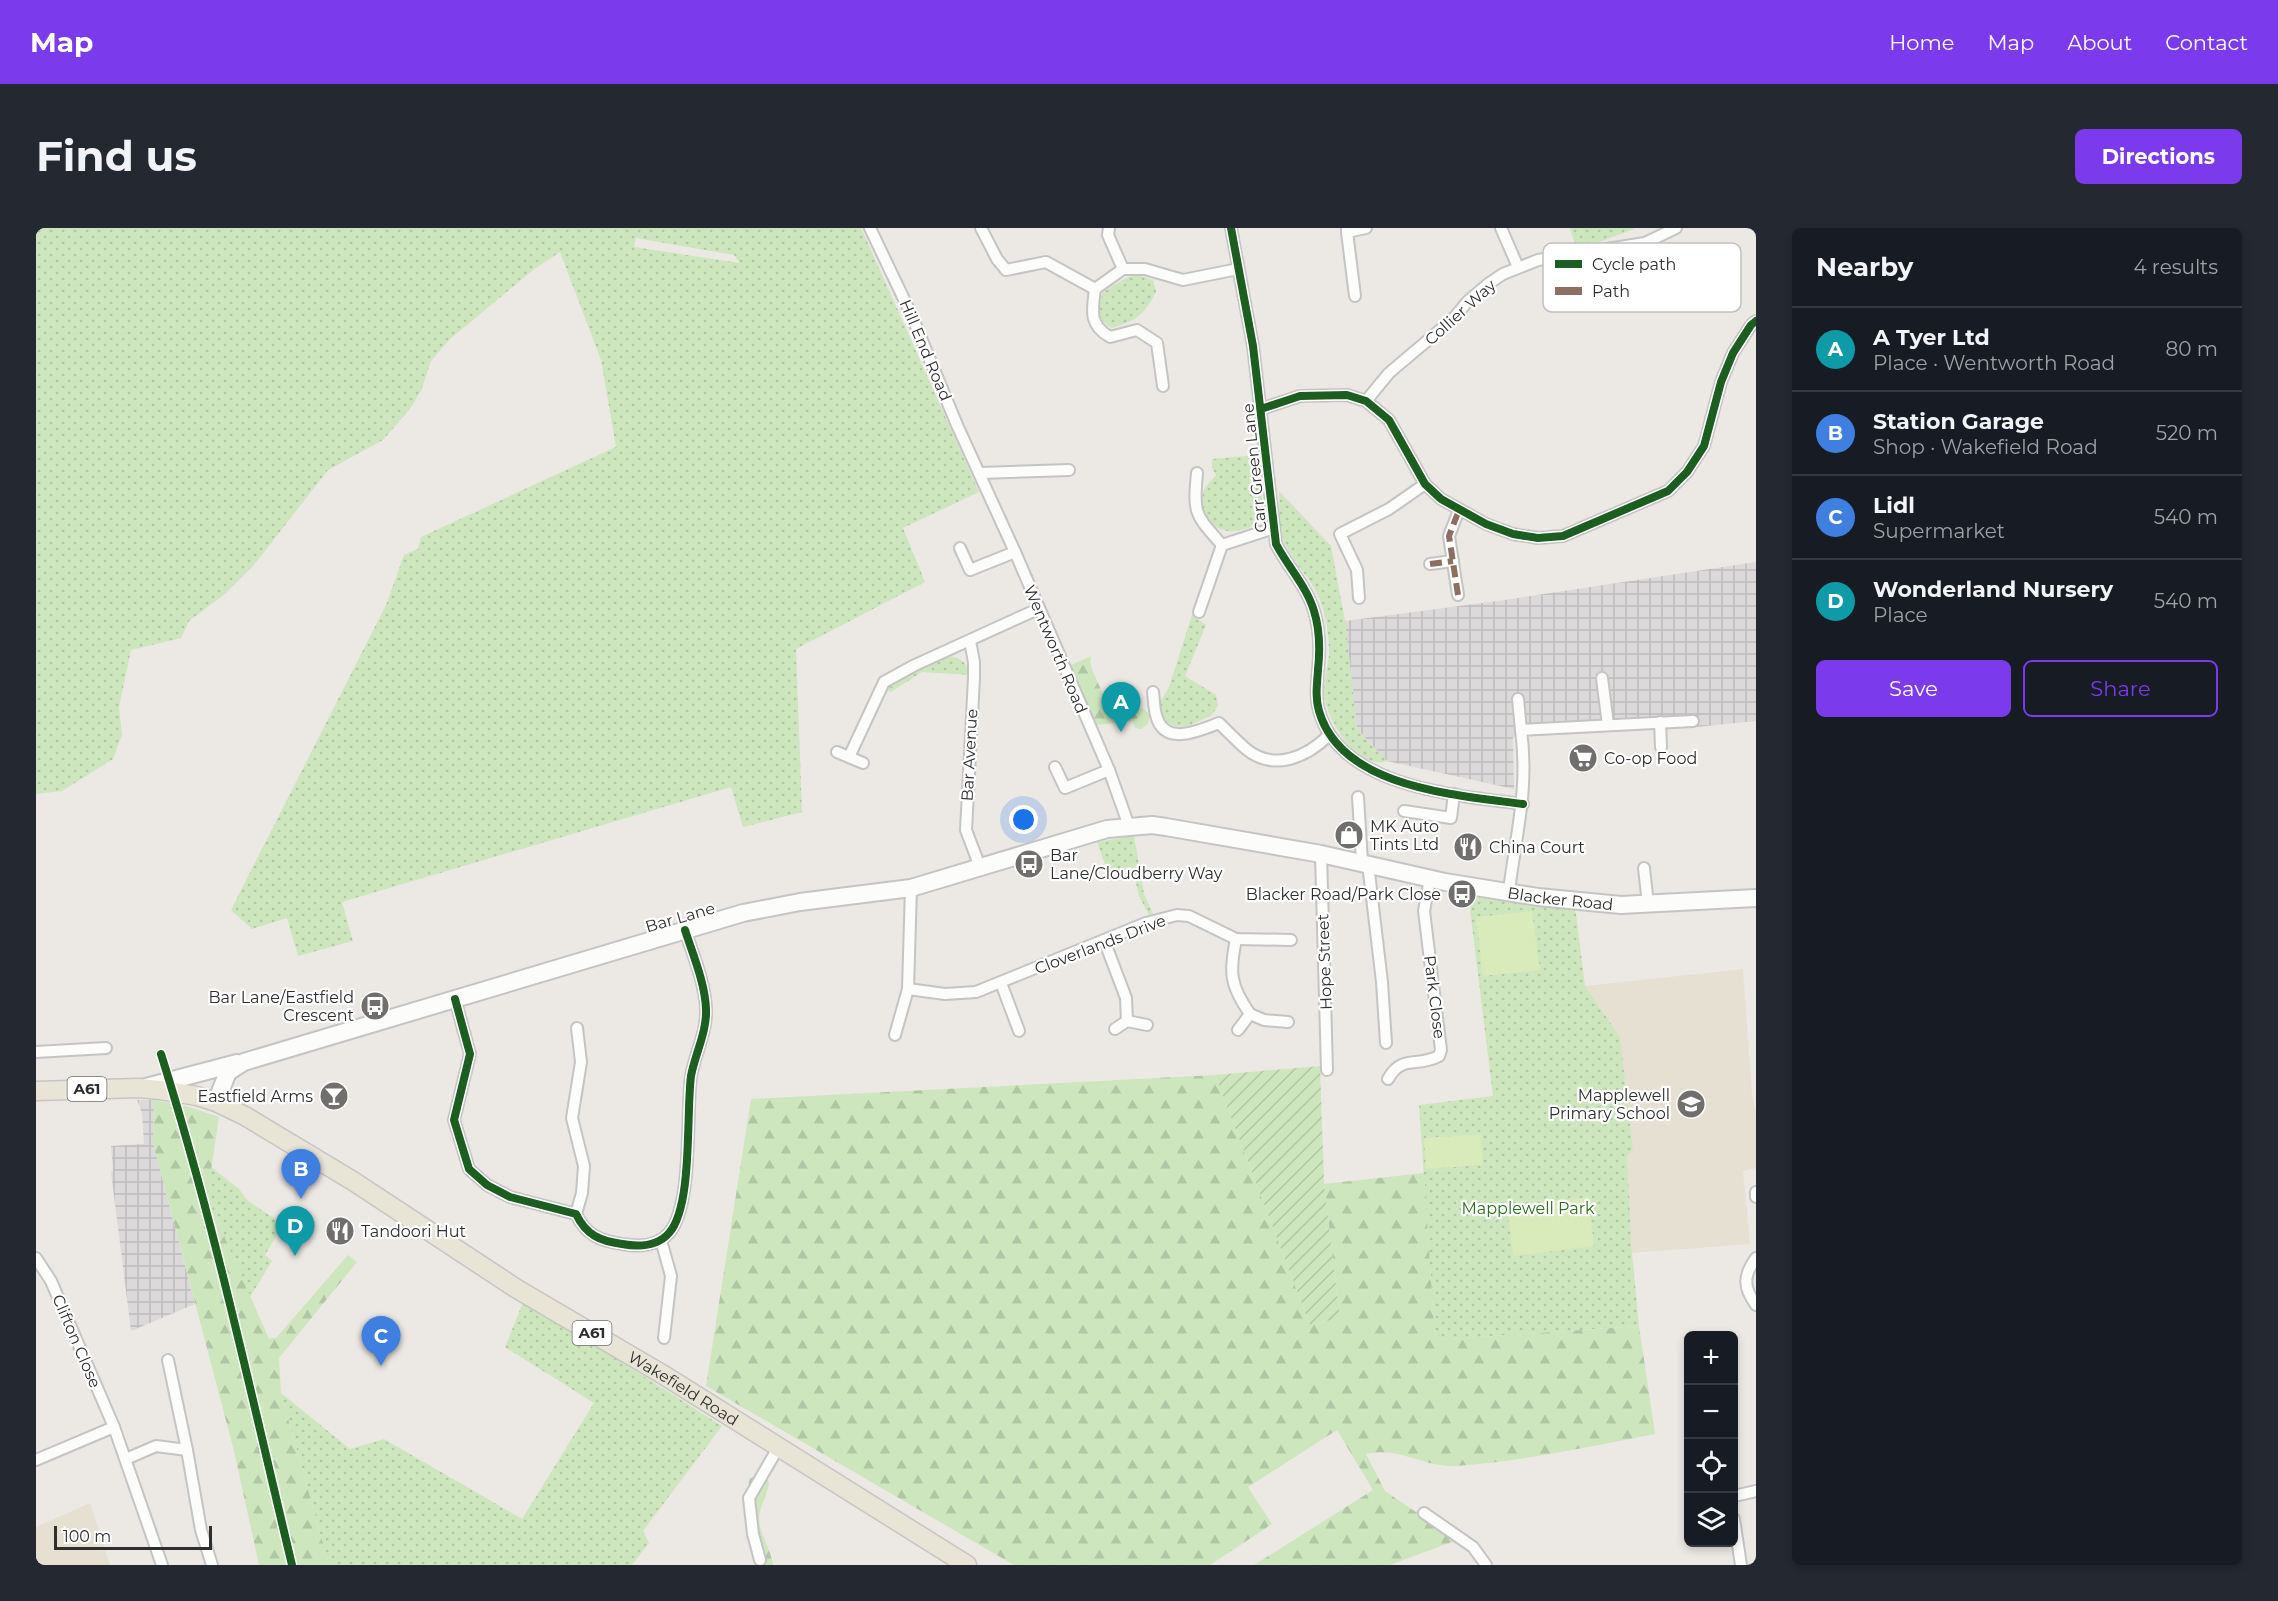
<!DOCTYPE html>
<html lang="en">
<head>
<meta charset="utf-8">
<style>
  body { margin:0; font-family:Montserrat,sans-serif; background:#242831; color:#f1f3f6 }
  .controls { position:absolute; right:18px; bottom:18px; display:grid; overflow:hidden; border-radius:9px; box-shadow:0 3px 9px #0003 }
  .controls button { width:54px; height:54px; display:grid; place-items:center; padding:0; border:0; border-bottom:2px solid #363941; background:#171b24; color:#f1f3f6; font:30px sans-serif }
  .scale { position:absolute; left:18px; bottom:15px; width:158px; box-sizing:border-box; padding-left:6px; border:3px solid #2e2e2e; border-top:0; font-size:16px; line-height:21px; white-space:nowrap; color:#2e2e2e; -webkit-text-stroke:4px #fff; paint-order:stroke }
  .you { position:absolute; left:988px; top:592px; width:21px; height:21px; margin:-15px; border:4px solid #fff; border-radius:50%; background:#1a73e8; box-shadow:0 0 0 9px #1a73e833 }
  .badge { display:grid; place-items:center; width:39px; height:39px; border-radius:50%; background:#7c3aed; color:#fff; font-size:20px; font-weight:700 }
  .pin { position:absolute; translate:-50% -50px; filter:drop-shadow(0 2px 3px #0008) }
  .pin::after { content:''; position:absolute; top:32px; width:21px; height:18px; background:inherit; clip-path:polygon(0 0,100% 0,50% 100%) }
  .list { margin:0; padding:0; list-style:none }
  h2 { display:flex; justify-content:space-between; align-items:center; height:78px; margin:0; padding:0 24px; font-size:26px }
  h2 small { font-size:20px; font-weight:400; color:#9ea1a6 }
  .list li { display:grid; grid-template-columns:39px 1fr auto; gap:18px; align-items:center; box-sizing:border-box; height:84px; padding:0 24px; border-top:2px solid #363941 }
  .list b { display:block; font-size:22px; white-space:nowrap }
  .list p { margin:0; font-size:20px; white-space:nowrap; color:#9ea1a6 }
  .list em { font-size:20px; font-style:normal; color:#9ea1a6 }
  .actions { display:flex; gap:12px; padding:18px 24px }
  .actions a { flex:1; padding:14px 0; border:2px solid #7c3aed; border-radius:9px; text-align:center; font-size:21px; color:#7c3aed }
  .actions .main { background:#7c3aed; color:#fff }
  .icon { flex:none; width:33px; height:33px; fill:none; stroke:currentColor; stroke-width:2; stroke-linecap:round; stroke-linejoin:round }
  .map { position:relative; flex:none; width:1720px; height:1337px; overflow:hidden; border-radius:9px }
  header { display:flex; align-items:center; gap:36px; box-sizing:border-box; height:84px; padding:0 30px; background:#7c3aed; color:#fff }
  header strong { font-size:28px }
  nav { display:flex; gap:33px; margin-inline-start:auto; font-size:21px }
  .intro { display:flex; align-items:center; justify-content:space-between; box-sizing:border-box; height:144px; padding:0 36px }
  h1 { margin:0; font-size:42px }
  .button { padding:15px 27px; border-radius:9px; background:#7c3aed; color:#fff; font-size:21px; font-weight:700 }
  main { display:flex; gap:36px; padding:0 36px }
  aside { flex:1; background:#171b24; border-radius:9px; box-shadow:0 3px 9px #0003 }
  .map>svg:first-child { display:block }
  .industrial { fill:url(#industrial-grid) }
  .education { fill:#e6e0d3 }
  .grass { fill:url(#grass-dots); fill-rule:evenodd }
  .forest { fill:url(#forest-firs) }
  .garden { fill:url(#garden-furrows) }
  .pitch { fill:#d9eabb }
  .lines { fill:none; stroke-linecap:round; stroke-linejoin:round }
  .street-casing { stroke:#c5c4c5; stroke-width:14 }
  .secondary-casing { stroke:#c5c4c5; stroke-width:20 }
  .primary-casing { stroke:#c6c5c4; stroke-width:21 }
  .street { stroke:#fcfcfb; stroke-width:10 }
  .secondary { stroke:#fcfcfb; stroke-width:16 }
  .primary { stroke:#e8e4d6; stroke-width:18 }
  .quiet { stroke:#8d6e63; stroke-width:6; stroke-dasharray:12 6; stroke-linecap:butt }
  .cycleway-casing { stroke:#fff; stroke-width:11 }
  .cycleway { stroke:#1b5e20; stroke-width:8 }
  .labels { text-anchor:middle; stroke-width:4.5; stroke-linejoin:round; paint-order:stroke }
  .shield { fill:#fff; stroke:#6d6d6d; stroke-width:1.5 }
  .shield-label { font-size:15px; font-weight:bold; fill:#2e2e2e }
  .street-label { font-size:16px; fill:#2e2e2e; stroke:#fff }
  .poi-label { font-size:16px; fill:#2e2e2e; stroke:#fff; text-anchor:start }
  .park-label { font-size:16px; fill:#2c6e1b; stroke:#fff }
  .key { fill:#fff; stroke:#c0c0c0; stroke-width:1.5 }
  .key-label { font-size:16px; fill:#2e2e2e }
</style>
</head>
<body>
<header>
<strong>Map</strong>
<nav><a>Home</a><a>Map</a><a>About</a><a>Contact</a></nav>
</header>
<div class="intro"><h1>Find us</h1><a class="button">Directions</a></div>
<main>
<div class="map">
<svg width="1720" height="1337" viewBox="0 0 1720 1337">
  <defs>
    <pattern id="industrial-grid" width="8" height="8" patternUnits="userSpaceOnUse" patternTransform="scale(1.5)"><rect width="8" height="8" fill="#dcd9db"/><path d="M0 4h8M4 0v8" fill="none" stroke="#bdbbbc"/></pattern>
    <pattern id="grass-dots" width="8" height="8" patternUnits="userSpaceOnUse" patternTransform="scale(1.5)"><rect width="8" height="8" fill="#cee6be"/><path d="M2 2h.1M6 6h.1" fill="none" stroke="#b1c6a4" stroke-width="1.8" stroke-linecap="round"/></pattern>
    <pattern id="forest-firs" width="22" height="20" patternUnits="userSpaceOnUse" patternTransform="scale(1.5)"><rect width="22" height="20" fill="#cee6be"/><path d="M5 1l3.5 6h-7zM16 11l3.5 6h-7z" fill="#b1c6a4"/></pattern>
    <pattern id="garden-furrows" width="10" height="10" patternUnits="userSpaceOnUse" patternTransform="scale(1.5)"><rect width="10" height="10" fill="#cee6be"/><path d="M-1 1l2-2M0 10L10 0M9 11l2-2" fill="none" stroke="#b1c6a4"/></pattern>
  </defs>
  <rect width="100%" height="100%" fill="#ece8e4"/>
  <!-- industrial -->
  <g class="industrial">
    <path d="M1720,334V493L1650,500L1477,509L1478,561L1351,533L1321,501L1309,393L1469,372Z"/>
    <path d="M101,872H118L117,915L159,1076L95,1103L75,944L77,943L75,918L108,916L106,885Z"/>
  </g>
  <!-- education -->
  <g class="education">
    <path d="M1707,741L1716,866L1720,886V940L1707,943L1714,1016L1596,1025L1584,809L1549,758Z"/>
    <path d="M54,1275L74,1337H0V1299Z"/>
  </g>
  <!-- grass -->
  <g class="grass">
    <path d="M0,0H825L943,264L867,300L889,354L760,421L766,584L707,599L695,559L306,674L317,713L262,728L251,690L216,701L195,682L350,377L368,327L382,321L385,309L580,219L565,132L524,24L497,42L413,112L395,133L385,163L374,181L347,212L292,242L218,337L189,366L153,393L145,410L95,422L83,479L86,507L77,531L26,563L0,566ZM600,10L698,27L704,35L598,19Z"/>
    <path d="M1534,0H1598V1L1561,15L1539,17Z"/>
    <path d="M1102,47L1117,52L1120,64C1108,87 1101,92 1076,100C1059,90 1062,81 1067,64L1092,49Z"/>
    <path d="M1223,227L1227,288L1223,295C1213,300 1202,304 1191,303C1173,300 1161,279 1168,262C1170,257 1176,252 1180,247L1176,240V231Z"/>
    <path d="M1243,263L1295,318L1309,393L1321,501L1351,533C1322,543 1290,491 1288,467C1287,454 1292,439 1293,426C1293,408 1290,388 1284,372C1275,348 1251,330 1245,305C1242,292 1244,276 1243,263Z"/>
    <path d="M1156,387L1170,397L1149,448L1180,467L1182,477L1176,487C1155,496 1147,506 1126,491L1122,477L1133,459Z"/>
    <path d="M912,428C925,430 931,434 934,447L886,444L855,464L849,461L853,456Z"/>
    <path d="M1098,608L1108,666L1117,686L1113,687L1103,668L1096,638L1073,647L1061,614Z"/>
    <path d="M1432,665L1539,678L1549,758L1584,809L1597,921L1591,929L1596,1025L1603,1098L1399,1112L1383,877L1457,868Z"/>
    <path d="M175,939L203,961L212,973L247,996L229,1027L236,1033L214,1069L171,969Z"/>
    <path d="M488,1072L686,1198L607,1303L613,1315L596,1337H293L245,1165L314,1221L348,1211L486,1291L558,1175L469,1119Z"/>
  </g>
  <!-- forest -->
  <g class="forest">
    <path d="M1055,428C1053,439 1058,445 1062,455C1073,479 1078,492 1107,480L1114,487L1112,496L1105,501L1099,500L1097,493L1061,497L1031,439Z"/>
    <path d="M1179,847L1274,1097L1304,1090L1288,956L1388,945L1399,1112L1603,1098L1619,1206C1553,1219 1487,1233 1420,1238C1390,1240 1363,1218 1330,1226L1349,1263L1421,1312L1354,1337H1218L1337,1262L1301,1202L1212,1259L1236,1296L1174,1337H978L670,1158L715,871Z"/>
    <path d="M118,872L150,878L183,889L171,969L233,1111L241,1109L312,1027L321,1034L243,1130L245,1165L293,1337H223L198,1223L117,915Z"/>
    <path d="M722,1247L730,1249L733,1254C732,1267 723,1279 723,1291C724,1307 735,1321 737,1337H726C716,1310 711,1280 713,1251Z"/>
  </g>
  <!-- garden -->
  <path class="garden" d="M1284,838L1288,956L1304,1090L1274,1097L1179,847Z"/>
  <!-- pitch -->
  <g class="pitch">
    <path d="M1496,683L1504,742L1447,748L1440,689Z"/>
    <path d="M1445,906L1447,937L1390,941L1388,910Z"/>
    <path d="M1552,969L1558,1018L1477,1028L1471,979Z"/>
  </g>
  <g class="lines">
    <!-- street casing -->
    <g class="street-casing">
      <g id="street">
        <path d="M834,0L875,86L921,197L979,324L1073,542L1093,598"/>
        <path d="M945,0L961,31L970,42L1010,34L1059,61"/>
        <path d="M1073,0L1072,7L1087,41"/>
        <path d="M1195,0L1217,118L1240,316C1252,339 1271,359 1278,383C1284,402 1284,423 1282,442C1281,456 1279,470 1283,483C1305,560 1420,567 1487,576"/>
        <path d="M1311,0V4L1330,0"/>
        <path d="M1465,0L1482,39"/>
        <path d="M1311,4L1319,68"/>
        <path d="M1127,158L1121,115L1101,102L1074,109C1053,97 1056,83 1059,61L1087,41H1109L1147,52L1202,41"/>
        <path d="M1330,173L1353,145L1417,91L1432,73L1452,56L1467,46L1502,32L1609,15L1640,0"/>
        <path d="M1225,181L1264,168L1311,167L1330,173L1353,192L1389,256L1405,271L1450,296L1477,306L1502,310L1527,308L1632,263L1651,244L1668,218L1685,154L1697,125L1715,97L1720,93"/>
        <path d="M943,245L1033,242"/>
        <path d="M1161,245C1157,287 1159,286 1186,317"/>
        <path d="M924,320L934,342L979,324"/>
        <path d="M1394,336L1417,333"/>
        <path d="M1422,367L1413,308L1423,282"/>
        <path d="M1323,370L1321,342L1304,306L1353,281L1389,256"/>
        <path d="M1163,384L1186,317L1238,300"/>
        <path d="M934,413L938,434V450L930,602L944,639"/>
        <path d="M1566,450L1572,497"/>
        <path d="M1117,464C1118,471 1118,480 1120,487C1128,519 1163,503 1183,495C1192,504 1201,513 1210,521C1238,544 1271,529 1293,507"/>
        <path d="M1482,471L1485,502"/>
        <path d="M1624,494L1625,519"/>
        <path d="M801,524L827,535"/>
        <path d="M813,529L848,454L879,437L1002,381"/>
        <path d="M1019,539L1029,560L1073,542"/>
        <path d="M1322,569L1326,634"/>
        <path d="M1368,583L1415,590L1418,566"/>
        <path d="M1285,626L1291,842"/>
        <path d="M1332,636L1346,754L1350,815"/>
        <path d="M1608,640L1612,676"/>
        <path d="M1473,663C1480,605 1493,561 1485,502L1657,493"/>
        <path d="M1200,711C1193,745 1194,757 1214,786L1202,802"/>
        <path d="M1068,712L1090,770L1091,793L1111,797"/>
        <path d="M965,755L983,803"/>
        <path d="M872,761L909,766L940,764L1110,695L1141,687L1153,688L1200,711L1255,712"/>
        <path d="M419,771L434,826L418,892L433,941L451,957L474,969L540,986C550,1007 564,1013 586,1016C603,1019 621,1019 633,1005C657,978 650,886 655,848C659,826 671,804 670,781C669,755 657,727 649,702"/>
        <path d="M1214,786L1228,792L1252,794"/>
        <path d="M1079,801L1091,793"/>
        <path d="M859,807L872,761L875,660"/>
        <path d="M0,824L70,820"/>
        <path d="M1352,851C1366,826 1380,840 1403,828L1405,822L1388,683L1394,651"/>
        <path d="M1720,964V969"/>
        <path d="M540,986L546,965L548,938L536,890L545,834L541,800"/>
        <path d="M625,1012L635,1048L628,1110"/>
        <path d="M0,1030L15,1053L78,1199L126,1337"/>
        <path d="M1720,1030C1707,1048 1707,1059 1720,1077"/>
        <path d="M132,1132L151,1222L165,1302L176,1337"/>
        <path d="M90,1231L120,1218L151,1222"/>
        <path d="M0,1232L78,1199"/>
        <path d="M1698,1268L1720,1263"/>
        <path d="M1388,1285L1437,1319L1450,1337"/>
        <path d="M1698,1291L1705,1337"/>
        <path d="M724,1332L717,1306L713,1270L742,1220"/>
      </g>
    </g>
    <!-- secondary casing -->
    <g class="secondary-casing">
      <g id="secondary">
        <path d="M110,859L201,835"/>
        <path id="s1" d="M180,874L192,844L208,834L707,685L764,674L875,660L1071,601L1116,597L1130,599L1285,626L1409,654L1502,669L1585,677L1720,670"/>
      </g>
    </g>
    <!-- primary casing -->
    <g class="primary-casing">
      <g id="primary">
        <path id="s2" d="M0,863L103,860L124,862L161,868L180,874L209,888L317,953L481,1061L626,1146L931,1337"/>
      </g>
    </g>
    <!-- street -->
    <use href="#street" class="street"/>
    <!-- secondary -->
    <use href="#secondary" class="secondary"/>
    <!-- primary -->
    <use href="#primary" class="primary"/>
    <!-- quiet -->
    <g class="quiet">
      <path d="M1394,336L1417,333"/>
      <path d="M1422,367L1413,308L1423,282"/>
    </g>
    <!-- cycleway casing -->
    <g class="cycleway-casing">
      <g id="cycleway">
        <path d="M1195,0L1217,118L1240,316C1252,339 1271,359 1278,383C1284,402 1284,423 1282,442C1281,456 1279,470 1283,483C1305,560 1420,567 1487,576"/>
        <path d="M1225,181L1264,168L1311,167L1330,173L1353,192L1389,256L1405,271L1450,296L1477,306L1502,310L1527,308L1632,263L1651,244L1668,218L1685,154L1697,125L1715,97L1720,93"/>
        <path d="M419,771L434,826L418,892L433,941L451,957L474,969L540,986C550,1007 564,1013 586,1016C603,1019 621,1019 633,1005C657,978 650,886 655,848C659,826 671,804 670,781C669,755 657,727 649,702"/>
        <path d="M125,826C178,994 215,1166 256,1337"/>
      </g>
    </g>
    <!-- cycleway -->
    <use href="#cycleway" class="cycleway"/>
  </g>
  <!-- icons -->
  <defs>
    <g id="supermarket-disc" transform="scale(1.5)"><circle r="9.5" fill="#706f6e" stroke="#fff"/><path d="M-6-5.5h2.5l.6 2H6L4.5 2H-2.5L-4.4-4H-6ZM-1.5 3.2a1.3 1.3 0 1 0 .1 0ZM3 3.2a1.3 1.3 0 1 0 .1 0Z" fill="#fff"/></g>
    <g id="shop-disc" transform="scale(1.5)"><circle r="9.5" fill="#706f6e" stroke="#fff"/><path d="M-5-2.5h2.3a2.7 3.5 0 0 1 5.4 0H5L5.5 6h-11ZM-1.5-2.5h3a1.5 2.3 0 0 0-3 0Z" fill="#fff"/></g>
    <g id="restaurant-disc" transform="scale(1.5)"><circle r="9.5" fill="#706f6e" stroke="#fff"/><path d="M-5-6h1v4h1v-4h1v4h1v-4h1v5L-1.5 .5V6h-2V.5L-5-1ZM5-6V6H3V1.5H1.5Q1.5-4 5-6Z" fill="#fff"/></g>
    <g id="bus-disc" transform="scale(1.5)"><circle r="9.5" fill="#706f6e" stroke="#fff"/><path d="M-5-6H5V4H4V6H2V4H-2V6H-4V4H-5ZM-3.5-4V0h7V-4ZM-3.5 1.2v1.5H-2V1.2ZM2 1.2v1.5H3.5V1.2Z" fill="#fff"/></g>
    <g id="bar-disc" transform="scale(1.5)"><circle r="9.5" fill="#706f6e" stroke="#fff"/><path d="M-6-5H6L.8 .8V4.5H3.5V6h-7V4.5H-.8V.8Z" fill="#fff"/></g>
    <g id="school-disc" transform="scale(1.5)"><circle r="9.5" fill="#706f6e" stroke="#fff"/><path d="M0-5L7-2L0 1L-7-2ZM-4 1L0 2.5L4 1V4Q0 6-4 4Z" fill="#fff"/></g>
  </defs>
  <g fill-rule="evenodd">
    <use href="#supermarket-disc" x="1547" y="530"/>
    <use href="#shop-disc" x="1313" y="607"/>
    <use href="#restaurant-disc" x="1432" y="619"/>
    <use href="#bus-disc" x="993" y="636"/>
    <use href="#bus-disc" x="1426" y="666"/>
    <use href="#bus-disc" x="339" y="778"/>
    <use href="#bar-disc" x="298" y="868"/>
    <use href="#school-disc" x="1655" y="876"/>
    <use href="#restaurant-disc" x="304" y="1003"/>
  </g>
  <g class="labels">
    <!-- shield labels -->
    <g class="shield">
      <rect x="31.5" y="849" width="39" height="24" rx="4.5"/>
      <rect x="536.5" y="1093" width="39" height="24" rx="4.5"/>
    </g>
    <g class="shield-label">
      <text x="51" y="866">A61</text>
      <text x="556" y="1110">A61</text>
    </g>
    <!-- street labels -->
    <g class="street-label">
      <text transform="translate(1424 84) rotate(-42)" y="6">Collier Way</text>
      <text transform="translate(890 122) rotate(67)" y="6">Hill End Road</text>
      <text transform="translate(1218 240) rotate(-96)" y="6">Carr Green Lane</text>
      <text transform="translate(1020 421) rotate(67)" y="6">Wentworth Road</text>
      <text transform="translate(933 527) rotate(-87)" y="6">Bar Avenue</text>
      <text dy="6" stroke="none"><textPath href="#s1" startOffset="1407">Blacker Road</textPath></text>
      <text transform="translate(644 689) rotate(-16)" y="6">Bar Lane</text>
      <text transform="translate(1064 716) rotate(-21)" y="6">Cloverlands Drive</text>
      <text transform="translate(1288 734) rotate(-92)" y="6">Hope Street</text>
      <text transform="translate(1399 769) rotate(83)" y="6">Park Close</text>
      <text transform="translate(41 1113) rotate(67)" y="6">Clifton Close</text>
      <text dy="6" stroke="none"><textPath href="#s2" startOffset="730">Wakefield Road</textPath></text>
    </g>
    <!-- poi labels -->
    <g class="poi-label">
      <text x="1568" y="536">Co-op Food</text>
      <text x="1334" y="604">MK Auto<tspan x="1334" dy="18">Tints Ltd</tspan></text>
      <text x="1453" y="625">China Court</text>
      <text x="1014" y="633">Bar<tspan x="1014" dy="18">Lane/Cloudberry Way</tspan></text>
      <text x="1405" y="672" text-anchor="end">Blacker Road/Park Close</text>
      <text x="318" y="775" text-anchor="end">Bar Lane/Eastfield<tspan x="318" dy="18">Crescent</tspan></text>
      <text x="1634" y="873" text-anchor="end">Mapplewell<tspan x="1634" dy="18">Primary School</tspan></text>
      <text x="277" y="874" text-anchor="end">Eastfield Arms</text>
      <text x="325" y="1009">Tandoori Hut</text>
    </g>
    <!-- park labels -->
    <g class="park-label">
      <text x="1492" y="986">Mapplewell Park</text>
    </g>
  </g>
  <!-- legend -->
  <rect x="1507" y="15" width="198" height="69" rx="9" class="key"/>
  <rect x="1519" y="32" width="27" height="8" fill="#1b5e20"/>
  <rect x="1519" y="59" width="27" height="8" fill="#8d6e63"/>
  <g class="key-label">
    <text x="1556" y="42">Cycle path</text>
    <text x="1556" y="69">Path</text>
  </g>
</svg>
<div class="controls">
<button>+</button>
<button>−</button>
<button><svg class="icon" aria-label="locate" viewBox="0 0 24 24"><circle cx="12" cy="12" r="6"/><path d="M12 2v4M12 18v4M2 12h4M18 12h4"/></svg></button>
<button><svg class="icon" aria-label="layers" viewBox="0 0 24 24"><path d="M12 4l9 5-9 5-9-5zM3 14l9 5 9-5"/></svg></button>
</div>
<div class="scale">100 m</div>
<div class="you"></div>
<div class="pin badge" style="left:1085px;top:504px;background:#0f9aa8">A</div>
<div class="pin badge" style="left:265px;top:971px;background:#3f7fe0">B</div>
<div class="pin badge" style="left:345px;top:1138px;background:#3f7fe0">C</div>
<div class="pin badge" style="left:259px;top:1028px;background:#0f9aa8">D</div>
</div>
<aside>
<h2>Nearby<small>4 results</small></h2>
<ul class="list">
<li><span class="badge" style="background:#0f9aa8">A</span><div><b>A Tyer Ltd</b><p>Place · Wentworth Road</p></div><em>80 m</em></li>
<li><span class="badge" style="background:#3f7fe0">B</span><div><b>Station Garage</b><p>Shop · Wakefield Road</p></div><em>520 m</em></li>
<li><span class="badge" style="background:#3f7fe0">C</span><div><b>Lidl</b><p>Supermarket</p></div><em>540 m</em></li>
<li><span class="badge" style="background:#0f9aa8">D</span><div><b>Wonderland Nursery</b><p>Place</p></div><em>540 m</em></li>
</ul>
<div class="actions"><a class="main">Save</a><a>Share</a></div>
</aside>
</main>
</body>
</html>
